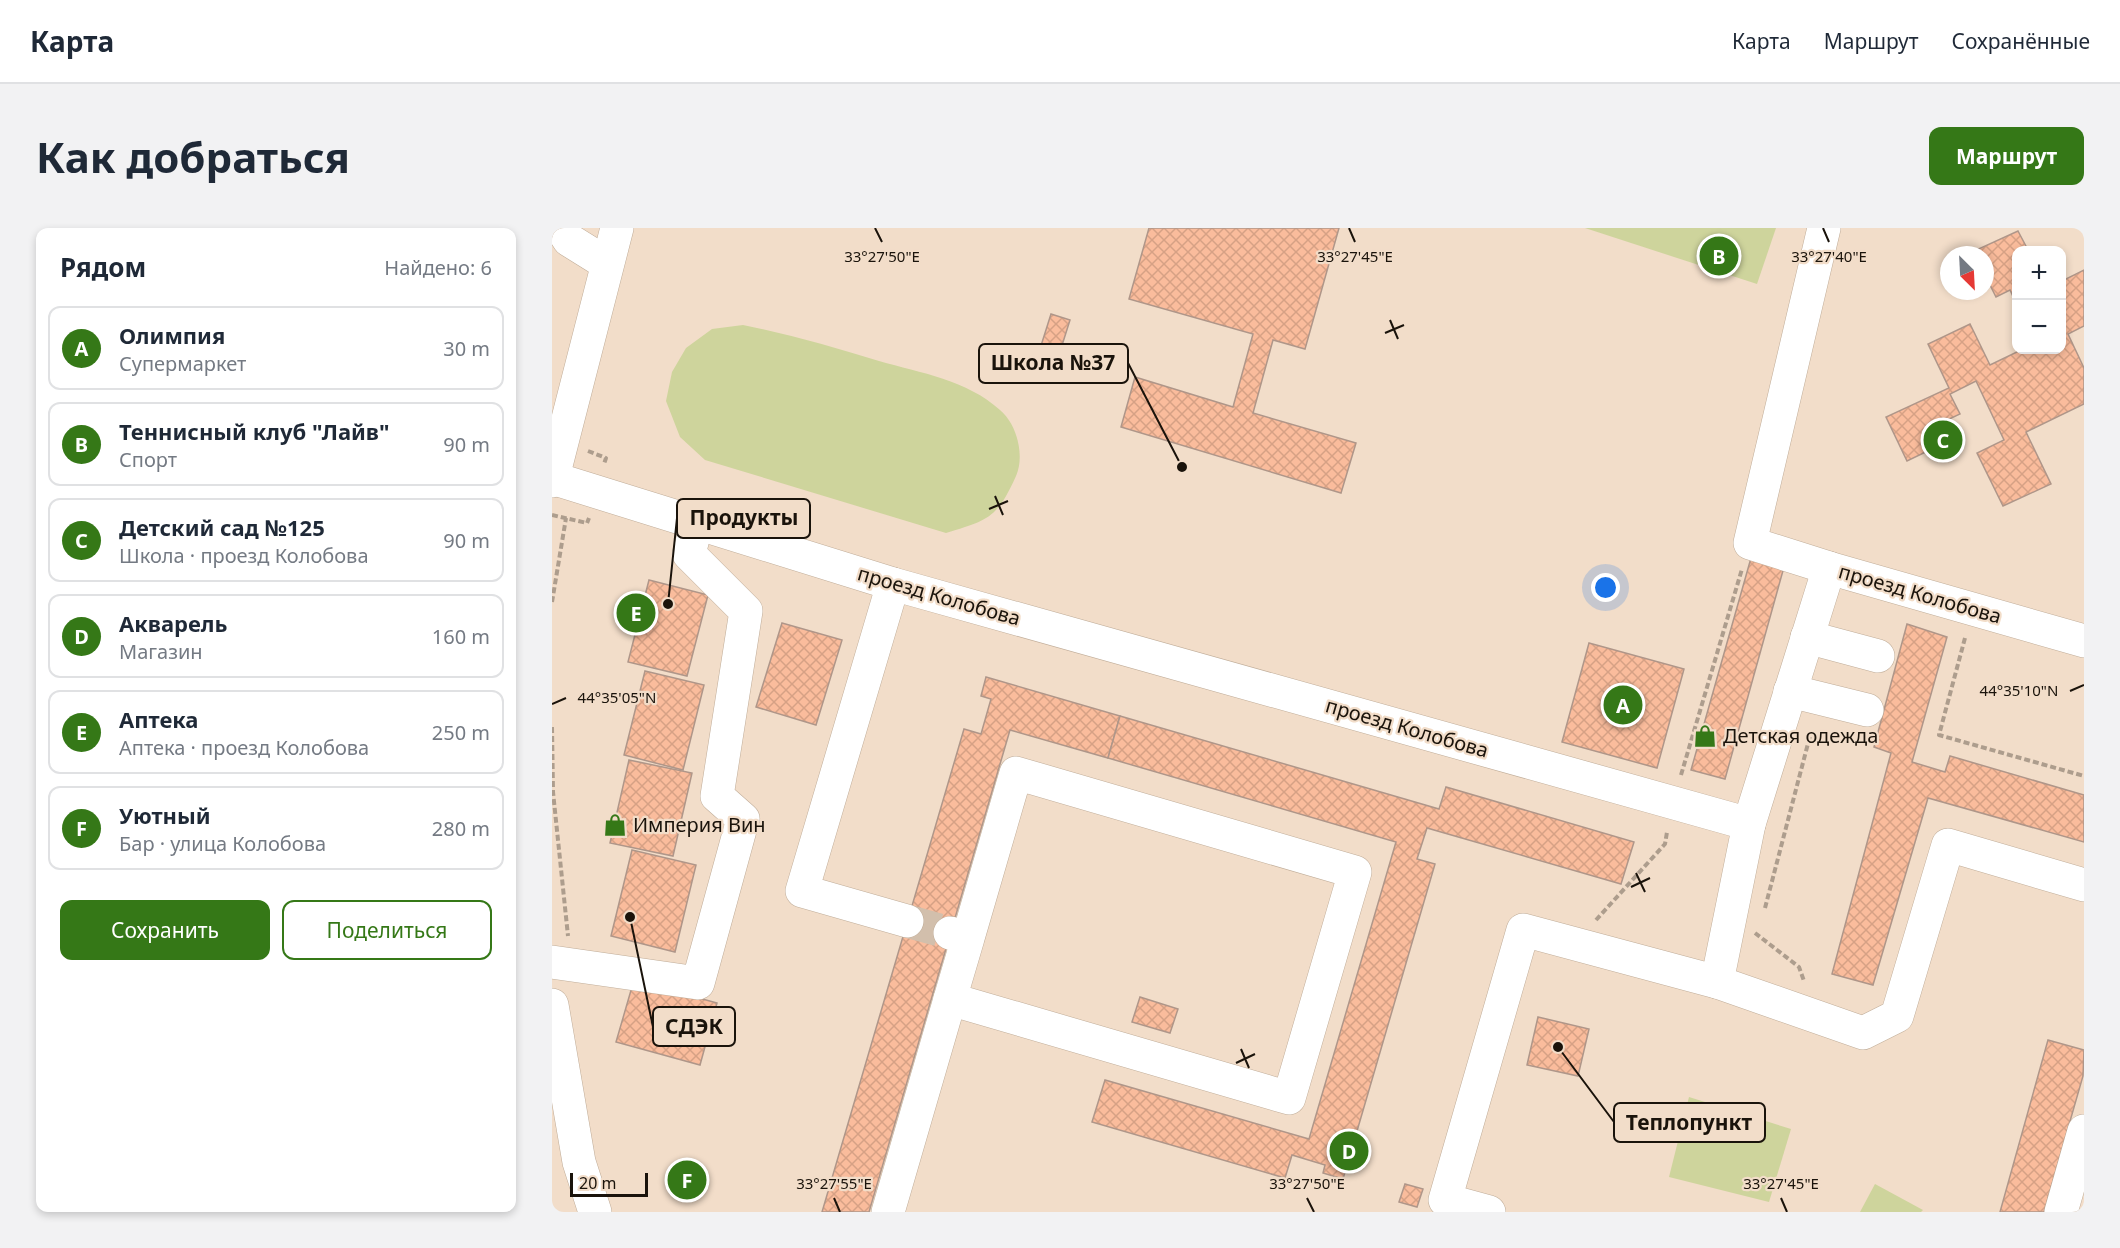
<!DOCTYPE html>
<html lang="ru">
<head>
<meta charset="utf-8">
<style>
  body { margin:0; font-family:"Noto Sans",sans-serif; background:#f2f2f3; color:#1f2937 }
  .controls { position:absolute; right:18px; top:18px; display:grid; overflow:hidden; border-radius:12px; box-shadow:0 3px 9px #0003 }
  .controls button { width:54px; height:54px; display:grid; place-items:center; padding:0; border:0; border-bottom:2px solid #e0e1e3; background:#fff; color:#1f2937; font:30px sans-serif }
  .compass { position:absolute; left:1388px; top:18px; width:54px; height:54px; border-radius:50%; background:#fff; box-shadow:0 3px 9px #0003; rotate:156deg }
  .scale { position:absolute; left:18px; bottom:15px; width:78px; box-sizing:border-box; padding-left:6px; border:3px solid #1a130b; border-top:0; font-size:16px; line-height:21px; white-space:nowrap; color:#1a130b; -webkit-text-stroke:4px #f2ddc9; paint-order:stroke }
  .you { position:absolute; left:1054px; top:360px; width:21px; height:21px; margin:-15px; border:4px solid #fff; border-radius:50%; background:#1a73e8; box-shadow:0 0 0 9px #1a73e833 }
  .badge { display:grid; place-items:center; width:39px; height:39px; border-radius:50%; background:#357817; color:#fff; font-size:20px; font-weight:700 }
  .pin { position:absolute; translate:-50% -50%; border:3px solid #fff; box-shadow:0 2px 6px #0006 }
  .list { margin:0; padding:0; list-style:none }
  h2 { display:flex; justify-content:space-between; align-items:center; height:78px; margin:0; padding:0 24px; font-size:26px }
  h2 small { font-size:20px; font-weight:400; color:#747a83 }
  .list li { display:grid; grid-template-columns:39px 1fr auto; gap:18px; align-items:center; box-sizing:border-box; height:84px; margin:0 12px 12px; padding:0 12px; border:2px solid #e0e1e3; border-radius:12px }
  .list b { display:block; font-size:22px; white-space:nowrap }
  .list p { margin:0; font-size:20px; white-space:nowrap; color:#747a83 }
  .list em { font-size:20px; font-style:normal; color:#747a83 }
  .actions { display:flex; gap:12px; padding:18px 24px }
  .actions a { flex:1; padding:14px 0; border:2px solid #357817; border-radius:12px; text-align:center; font-size:21px; color:#357817 }
  .actions .main { background:#357817; color:#fff }
  .map { position:relative; flex:none; width:1532px; height:984px; overflow:hidden; border-radius:12px }
  header { display:flex; align-items:center; gap:36px; box-sizing:border-box; height:84px; padding:0 30px; background:#fff; border-bottom:2px solid #e0e1e3 }
  header strong { font-size:28px }
  nav { display:flex; gap:33px; margin-inline-start:auto; font-size:21px }
  .intro { display:flex; align-items:center; justify-content:space-between; box-sizing:border-box; height:144px; padding:0 36px }
  h1 { margin:0; font-size:42px }
  .button { padding:15px 27px; border-radius:12px; background:#357817; color:#fff; font-size:21px; font-weight:700 }
  main { display:flex; gap:36px; padding:0 36px }
  aside { flex:1; background:#fff; border-radius:12px; box-shadow:0 3px 9px #0003 }
  .map>svg:first-child { display:block }
  .park { fill:#ced49c }
  .building { fill:url(#building-cross-hatch); stroke:#af9689; stroke-width:1.5 }
  .lines { fill:none; stroke-linecap:round; stroke-linejoin:round }
  .minor-tunnel { stroke:#d2bfac; stroke-width:33; stroke-dasharray:33 16; stroke-linecap:butt }
  .minor-casing { stroke:#c0ad99; stroke-width:34 }
  .path { stroke:#ad9d8d; stroke-width:4; stroke-dasharray:6 3; stroke-linecap:butt }
  .minor { stroke:#fff; stroke-width:33 }
  .ticks { fill:none; stroke:#1a130b; stroke-width:2 }
  .labels { text-anchor:middle; stroke-width:4.5; stroke-linejoin:round; paint-order:stroke }
  .street-label { font-size:20px; fill:#1a130b; stroke:#f2ddc9 }
  .poi-label { font-size:20px; fill:#1a130b; stroke:#f2ddc9; text-anchor:start }
  .ticks-label { font-size:15px; text-anchor:middle; fill:#1a130b; stroke:#f2ddc9; stroke-width:4.5; stroke-linejoin:round; paint-order:stroke }
  .leader { fill:none; stroke:#1a130b; stroke-width:2 }
  .callout-dot { fill:#1a130b; stroke:#f2ddc9; stroke-width:2 }
  .callout { fill:#f2ddc9; stroke:#1a130b; stroke-width:2 }
  .callout-label { font-size:21px; text-anchor:middle; font-weight:bold; fill:#1a130b }
</style>
</head>
<body>
<header>
<strong>Карта</strong>
<nav><a>Карта</a><a>Маршрут</a><a>Сохранённые</a></nav>
</header>
<div class="intro"><h1>Как добраться</h1><a class="button">Маршрут</a></div>
<main>
<aside>
<h2>Рядом<small>Найдено: 6</small></h2>
<ul class="list">
<li><span class="badge">A</span><div><b>Олимпия</b><p>Супермаркет</p></div><em>30 m</em></li>
<li><span class="badge">B</span><div><b>Теннисный клуб &quot;Лайв&quot;</b><p>Спорт</p></div><em>90 m</em></li>
<li><span class="badge">C</span><div><b>Детский сад №125</b><p>Школа · проезд Колобова</p></div><em>90 m</em></li>
<li><span class="badge">D</span><div><b>Акварель</b><p>Магазин</p></div><em>160 m</em></li>
<li><span class="badge">E</span><div><b>Аптека</b><p>Аптека · проезд Колобова</p></div><em>250 m</em></li>
<li><span class="badge">F</span><div><b>Уютный</b><p>Бар · улица Колобова</p></div><em>280 m</em></li>
</ul>
<div class="actions"><a class="main">Сохранить</a><a>Поделиться</a></div>
</aside>
<div class="map">
<svg width="1532" height="984" viewBox="0 0 1532 984">
  <defs>
    <pattern id="building-cross-hatch" width="8" height="8" patternUnits="userSpaceOnUse" patternTransform="scale(1.5)"><rect width="8" height="8" fill="#fabc9c"/><path d="M0 0l8 8M0 8l8-8" fill="none" stroke="#d6a185"/></pattern>
  </defs>
  <rect width="100%" height="100%" fill="#f2ddc9"/>
  <!-- park -->
  <g class="park">
    <path d="M1033,0H1224L1205,56Z"/>
    <path d="M191,97C237,106 282,119 327,133C369,145 415,152 448,182C465,196 473,228 464,248C445,290 437,292 394,305L153,232L128,209L114,173L120,144L134,120L160,101Z"/>
    <path d="M1137,869L1239,901L1217,974L1117,949Z"/>
    <path d="M1323,956L1371,982L1369,984H1308Z"/>
  </g>
  <!-- building -->
  <g class="building">
    <path d="M597,0H787L753,121L721,112L701,185L804,215L789,265L569,199L583,149L681,179L701,106L577,71Z"/>
    <path d="M1466,3L1476,22H1464V75L1458,62L1444,69L1433,47V27H1424L1422,23Z"/>
    <path d="M1532,42V98L1516,106L1532,140V176L1474,204L1499,256L1451,278L1425,225L1452,212L1424,153L1398,166L1408,186L1395,192L1403,210L1355,233L1334,189L1397,160L1376,116L1418,96L1438,137L1469,122H1510V53Z"/>
    <path d="M499,86L518,92L506,130L487,124Z"/>
    <path d="M1199,330L1232,339L1173,551L1139,542Z"/>
    <path d="M97,352L156,367L135,448L76,434Z"/>
    <path d="M230,395L290,412L264,497L204,479Z"/>
    <path d="M1355,396L1395,409L1360,534L1393,544L1398,528L1532,567V614L1376,570L1321,757L1280,746L1339,525L1322,519Z"/>
    <path d="M1037,415L1132,441L1105,540L1010,514Z"/>
    <path d="M93,443L152,457L131,542L72,527Z"/>
    <path d="M434,449L568,488L556,530L458,502L317,984H270L412,501L429,506L439,471L429,468Z"/>
    <path d="M568,488L887,581L894,559L1082,614L1069,656L875,600L865,631L883,636L791,951L771,945L773,937L740,927L733,950L540,894L553,852L757,911L844,614L556,530Z"/>
    <path d="M77,532L140,545L121,628L58,615Z"/>
    <path d="M80,622L144,637L123,724L59,708Z"/>
    <path d="M82,752L165,775L148,837L64,814Z"/>
    <path d="M588,769L626,781L618,805L580,794Z"/>
    <path d="M986,789L1037,801L1026,848L975,837Z"/>
    <path d="M1496,812L1532,822L1531,848L1492,984H1448Z"/>
    <path d="M142,933L154,962L129,972L116,943Z"/>
    <path d="M853,956L871,961L865,979L847,974Z"/>
  </g>
  <g class="lines">
    <!-- minor-tunnel -->
    <path class="minor-tunnel" d="M355,693L398,705"/>
    <!-- minor casing -->
    <g class="minor-casing">
      <g id="minor">
        <path d="M9,0L17,12L54,35"/>
        <path d="M1272,0L1198,315L1277,340"/>
        <path d="M0,250L341,356L1197,596L1277,340L1532,413"/>
        <path d="M0,253L65,0"/>
        <path d="M341,356L250,663L355,693"/>
        <path d="M1255,409L1326,428"/>
        <path d="M1238,463L1315,482"/>
        <path d="M398,705L416,710L464,545L803,644L737,870L398,771L416,710"/>
        <path d="M0,734L146,755L191,591L165,568L194,383L137,326L145,295"/>
        <path d="M1165,754L1311,805L1345,788L1396,617L1532,657"/>
        <path d="M0,777L27,934L43,984"/>
        <path d="M336,984L398,771"/>
        <path d="M937,984L893,972L971,702L1165,754L1197,596"/>
        <path d="M1509,984L1532,903"/>
      </g>
    </g>
    <!-- path -->
    <g class="path">
      <path d="M36,223L54,230L52,236"/>
      <path d="M0,287L35,295L37,290"/>
      <path d="M0,374L14,290"/>
      <path d="M1413,410L1387,507L1532,548"/>
      <path d="M0,499L1,564L16,708"/>
      <path d="M1129,547L1190,341"/>
      <path d="M1213,680L1259,504"/>
      <path d="M1044,692L1113,616L1115,604"/>
      <path d="M1203,705L1247,739L1252,753"/>
    </g>
    <!-- minor -->
    <use href="#minor" class="minor"/>
  </g>
  <!-- ticks -->
  <path class="ticks" d="M323,0L330,14M797,0L803,14M1271,0L1277,14M838,92L846,111M833,105L852,97M443,268L451,287M437,281L456,273M1518,463L1532,457M0,476L14,470M1084,645L1093,664M1079,659L1098,650M689,821L697,840M684,835L703,826M282,970L288,984M755,970L762,984M1229,970L1235,984"/>
  <!-- icons -->
  <defs>
    <g id="shop-bare" transform="scale(1.8)"><path d="M-5-2.5h2.3a2.7 3.5 0 0 1 5.4 0H5L5.5 6h-11ZM-1.5-2.5h3a1.5 2.3 0 0 0-3 0Z" fill="#357817" stroke="#f2ddc9" stroke-width="2.5" paint-order="stroke"/></g>
  </defs>
  <g fill-rule="evenodd">
    <use href="#shop-bare" x="1153" y="508"/>
    <use href="#shop-bare" x="63" y="597"/>
  </g>
  <g class="labels">
    <!-- street labels -->
    <g class="street-label">
      <text transform="translate(1368 366) rotate(16)" y="7">проезд Колобова</text>
      <text transform="translate(387 368) rotate(16)" y="7">проезд Колобова</text>
      <text transform="translate(855 500) rotate(16)" y="7">проезд Колобова</text>
    </g>
    <!-- poi labels -->
    <g class="poi-label">
      <text x="1171" y="515">Детская одежда</text>
      <text x="81" y="604">Империя Вин</text>
    </g>
  </g>
  <g class="ticks-label">
    <text x="330" y="34">33°27'50"E</text>
    <text x="803" y="34">33°27'45"E</text>
    <text x="1277" y="34">33°27'40"E</text>
    <text x="1467" y="468">44°35'10"N</text>
    <text x="65" y="475">44°35'05"N</text>
    <text x="282" y="961">33°27'55"E</text>
    <text x="755" y="961">33°27'50"E</text>
    <text x="1229" y="961">33°27'45"E</text>
  </g>
  <!-- callouts -->
  <path class="leader" d="M630 239L576 135M116 376L125 290M78 689L101 799M1006 819L1062 894"/>
  <g class="callout-dot">
    <circle cx="630" cy="239" r="6"/>
    <circle cx="116" cy="376" r="6"/>
    <circle cx="78" cy="689" r="6"/>
    <circle cx="1006" cy="819" r="6"/>
  </g>
  <g class="callout">
    <rect x="427" y="116" width="149" height="39" rx="6"/>
    <rect x="125" y="271" width="133" height="39" rx="6"/>
    <rect x="101" y="779" width="82" height="39" rx="6"/>
    <rect x="1062" y="875" width="151" height="39" rx="6"/>
  </g>
  <g class="callout-label">
    <text x="501" y="142">Школа №37</text>
    <text x="192" y="297">Продукты</text>
    <text x="142" y="806">СДЭК</text>
    <text x="1137" y="902">Теплопункт</text>
  </g>
</svg>
<div class="controls">
<button>+</button>
<button>−</button>
</div>
<svg class="compass" viewBox="-18 -18 36 36"><path d="M0-13l5 13h-10z" fill="#e53935"/><path d="M0 13l5-13h-10z" fill="#747a83"/></svg>
<div class="scale">20 m</div>
<div class="you"></div>
<div class="pin badge" style="left:1071px;top:477px">A</div>
<div class="pin badge" style="left:1167px;top:28px">B</div>
<div class="pin badge" style="left:1391px;top:212px">C</div>
<div class="pin badge" style="left:797px;top:923px">D</div>
<div class="pin badge" style="left:84px;top:385px">E</div>
<div class="pin badge" style="left:135px;top:952px">F</div>
</div>
</main>
</body>
</html>
